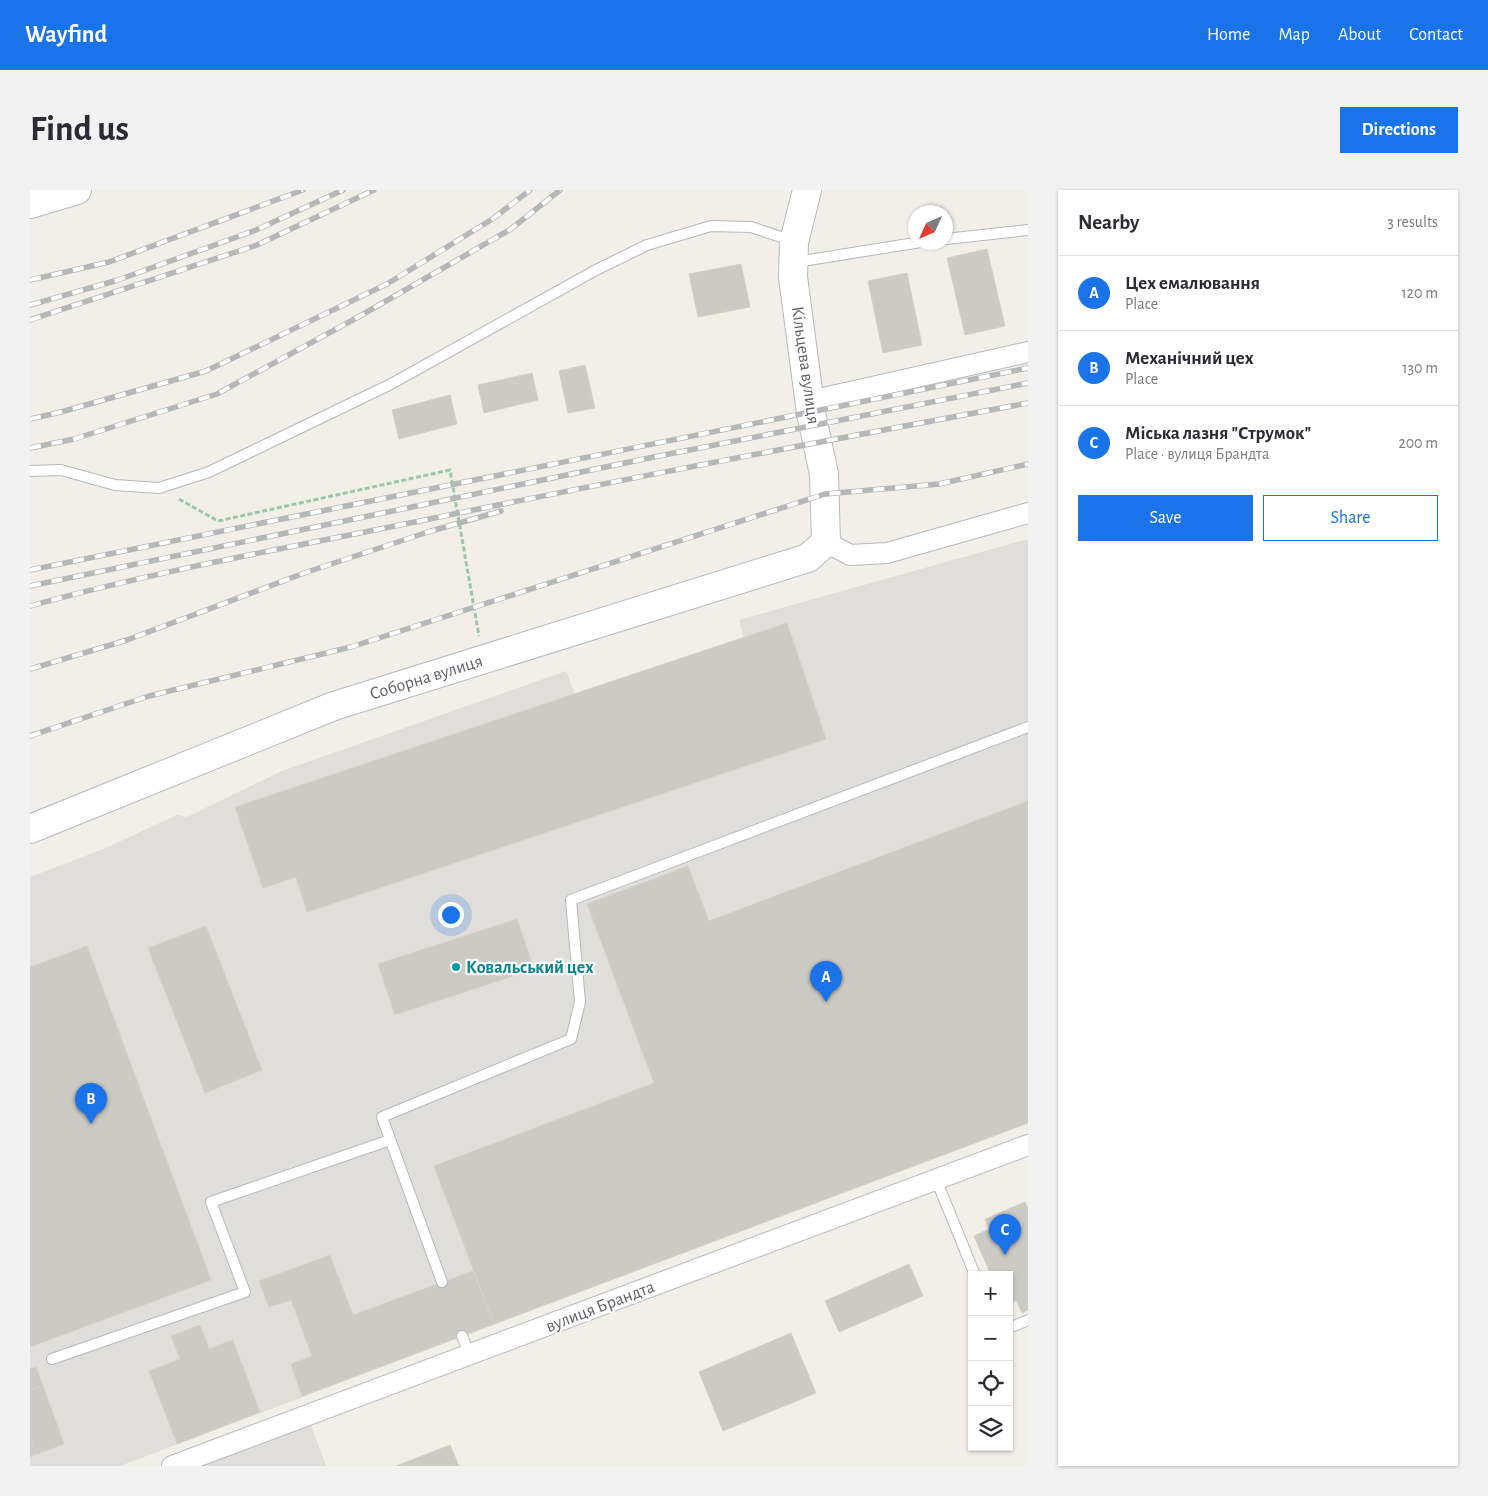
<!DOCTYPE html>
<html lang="en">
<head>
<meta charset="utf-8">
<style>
  body { margin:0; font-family:"Alegreya Sans",sans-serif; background:#f2f2f3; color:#2b2b33 }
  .controls { position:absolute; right:15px; bottom:15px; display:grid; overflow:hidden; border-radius:0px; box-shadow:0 1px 4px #0004 }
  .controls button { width:45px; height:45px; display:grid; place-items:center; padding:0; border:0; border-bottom:1px solid #e1e1e2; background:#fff; color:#2b2b33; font:25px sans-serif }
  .compass { position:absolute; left:878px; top:15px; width:45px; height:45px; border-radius:50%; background:#fff; box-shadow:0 1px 4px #0004; rotate:225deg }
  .you { position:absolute; left:420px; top:724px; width:18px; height:18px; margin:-12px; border:4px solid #fff; border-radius:50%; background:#1a73e8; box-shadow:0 0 0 8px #1a73e833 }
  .badge { display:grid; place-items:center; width:32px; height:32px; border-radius:50%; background:#1a73e8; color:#fff; font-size:16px; font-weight:700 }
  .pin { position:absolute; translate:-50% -41px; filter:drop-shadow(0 1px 2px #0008) }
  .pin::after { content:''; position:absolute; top:26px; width:18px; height:15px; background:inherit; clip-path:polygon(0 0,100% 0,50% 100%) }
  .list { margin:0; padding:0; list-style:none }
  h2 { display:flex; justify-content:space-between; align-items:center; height:65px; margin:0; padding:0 20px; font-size:21px }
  h2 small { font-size:16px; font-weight:400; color:#7c7c81 }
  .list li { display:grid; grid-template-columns:32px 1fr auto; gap:15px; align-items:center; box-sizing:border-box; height:75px; padding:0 20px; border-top:1px solid #e1e1e2 }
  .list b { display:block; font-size:19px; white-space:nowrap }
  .list p { margin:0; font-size:16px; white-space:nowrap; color:#7c7c81 }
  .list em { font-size:16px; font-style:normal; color:#7c7c81 }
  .actions { display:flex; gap:10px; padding:15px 20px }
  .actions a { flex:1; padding:11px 0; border:1px solid #1a73e8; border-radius:0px; text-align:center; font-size:18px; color:#1a73e8 }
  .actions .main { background:#1a73e8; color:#fff }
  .icon { flex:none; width:28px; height:28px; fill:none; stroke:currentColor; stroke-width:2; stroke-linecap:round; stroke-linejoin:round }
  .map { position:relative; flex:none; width:998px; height:1276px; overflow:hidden; border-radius:0px }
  header { display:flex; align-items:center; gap:30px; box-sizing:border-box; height:70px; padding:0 25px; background:#1a73e8; color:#fff }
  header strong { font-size:24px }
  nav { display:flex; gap:28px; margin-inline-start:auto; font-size:18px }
  .intro { display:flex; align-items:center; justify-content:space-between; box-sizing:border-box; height:120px; padding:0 30px }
  h1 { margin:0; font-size:35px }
  .button { padding:12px 22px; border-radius:0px; background:#1a73e8; color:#fff; font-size:18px; font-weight:700 }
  main { display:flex; gap:30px; padding:0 30px }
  aside { flex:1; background:#fff; border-radius:0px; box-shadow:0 1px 4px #0004 }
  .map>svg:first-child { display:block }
  .industrial { fill:#e0deda }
  .building { fill:#cccac5; stroke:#d6d1c6 }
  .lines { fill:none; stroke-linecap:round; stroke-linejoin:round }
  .service-casing { stroke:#b5b8bc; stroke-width:12 }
  .minor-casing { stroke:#b5b8bc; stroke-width:22 }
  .secondary-casing { stroke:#b6babf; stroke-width:30 }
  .path { stroke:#9cc7a9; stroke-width:3; stroke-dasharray:5 2.5; stroke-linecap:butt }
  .service { stroke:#fff; stroke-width:10 }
  .minor { stroke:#fff; stroke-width:20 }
  .secondary { stroke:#fff; stroke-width:28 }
  .rail-casing { stroke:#b6b7b8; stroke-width:5.5 }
  .rail { stroke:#fff; stroke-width:4; stroke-dasharray:11; stroke-linecap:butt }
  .culture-dot { fill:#0f9aa8; stroke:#fff; stroke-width:2 }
  .labels { text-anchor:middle; stroke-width:4.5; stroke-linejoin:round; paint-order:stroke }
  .street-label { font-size:18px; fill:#5f6368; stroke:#fff }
  .culture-label { font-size:18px; font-weight:bold; fill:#0d838f; stroke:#fff; text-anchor:start }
</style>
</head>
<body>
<header>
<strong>Wayfind</strong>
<nav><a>Home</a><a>Map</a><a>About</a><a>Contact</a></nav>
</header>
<div class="intro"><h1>Find us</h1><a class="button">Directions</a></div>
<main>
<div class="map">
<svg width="998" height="1276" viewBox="0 0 998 1276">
  <rect width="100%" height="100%" fill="#f1efe8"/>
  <!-- industrial -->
  <g class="industrial">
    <path d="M998,349V933L90,1276H0V687L71,660L147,625L157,627L252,581L536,481L545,504L714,448L709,430Z"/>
    <path d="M281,1235L296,1276H168Z"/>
  </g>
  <!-- building -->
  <g class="building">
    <path d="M957,59L975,136L935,145L917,68Z"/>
    <path d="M711,74L720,117L668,127L659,84Z"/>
    <path d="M877,83L892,155L853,163L838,91Z"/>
    <path d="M555,175L565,218L538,223L529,181Z"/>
    <path d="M502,183L508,210L454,223L448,195Z"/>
    <path d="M420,205L427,234L369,249L362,220Z"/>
    <path d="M757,433L796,549L277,722L266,687L233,698L205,617Z"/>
    <path d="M998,611V933L464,1134L404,976L624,893L557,714L658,676L679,731Z"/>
    <path d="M487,729L504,779L365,825L348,774Z"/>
    <path d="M176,736L232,880L175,903L118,758Z"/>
    <path d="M57,756L181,1090L0,1157V777Z"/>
    <path d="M995,1012L998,1019V1120L992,1123L986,1110L979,1114V1085H961L944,1046L959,1039L955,1029Z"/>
    <path d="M300,1065L323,1125L443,1081L464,1134L272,1206L261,1174L282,1166L261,1110L239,1117L229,1091Z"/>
    <path d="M879,1074L893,1106L809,1142L795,1111Z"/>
    <path d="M170,1135L179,1159L203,1150L230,1222L147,1254L119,1181L150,1169L141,1146Z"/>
    <path d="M761,1143L786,1203L693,1241L669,1182Z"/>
    <path d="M6,1177L13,1196L0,1200V1179Z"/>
    <path d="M13,1196L34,1254L7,1264L0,1247V1200Z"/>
    <path d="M0,1247L7,1264L0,1267Z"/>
    <path d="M420,1255L429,1276H366Z"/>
  </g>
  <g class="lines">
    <!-- service casing -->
    <g class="service-casing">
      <g id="service">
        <path d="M916,49L998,40"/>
        <path d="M766,72L891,52"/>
        <path d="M0,281L31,280L85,295L129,298L179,282L361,194L566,80L617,55L681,36L721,37L763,51"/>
        <path d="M906,989L945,1085"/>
        <path d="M412,1092L352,927L541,849L550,812L541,710L998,537"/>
        <path d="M979,1138L998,1130"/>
        <path d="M432,1146L440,1165"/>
        <path d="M22,1169L215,1102L181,1012L360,950"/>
      </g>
    </g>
    <!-- minor casing -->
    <g class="minor-casing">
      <g id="minor">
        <path d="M780,211L998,162"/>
        <path d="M796,352L820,365L857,363L998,323"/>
        <path d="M142,1276L998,955"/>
      </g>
    </g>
    <!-- secondary casing -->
    <g class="secondary-casing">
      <g id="secondary">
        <path d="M0,14L47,0"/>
        <path d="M0,639L304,516L778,368L796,352L794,284L781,223L763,87L764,52L777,0"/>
      </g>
    </g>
    <!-- path -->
    <path class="path" d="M149,309L188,331L420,280L449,446"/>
    <!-- service -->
    <use href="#service" class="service"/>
    <!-- minor -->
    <use href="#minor" class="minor"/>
    <!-- secondary -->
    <use href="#secondary" class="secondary"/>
    <!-- rail casing -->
    <g class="rail-casing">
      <g id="rail">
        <path d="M0,90L79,72L273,0"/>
        <path d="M0,115L88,90L226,40L313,0"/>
        <path d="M0,130L227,55L344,0"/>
        <path d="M0,229L31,222L176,181L357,94L464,28L500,0"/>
        <path d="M0,258L44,249L187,204L330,126L481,39L530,0"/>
        <path d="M0,380L998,178"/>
        <path d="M0,396L619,268L998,193"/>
        <path d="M0,416C127,381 256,358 385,332C589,290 793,251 998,213"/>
        <path d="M0,479L97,450L277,382L398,342L471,321"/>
        <path d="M0,546L119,506L321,457L795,304L909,294L998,274"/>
      </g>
    </g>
    <!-- rail -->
    <use href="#rail" class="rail"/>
  </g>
  <!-- markers -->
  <circle class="culture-dot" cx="426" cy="777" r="5"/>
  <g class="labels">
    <!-- street labels -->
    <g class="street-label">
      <text transform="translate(776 175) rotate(82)" y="6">Кільцева вулиця</text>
      <text transform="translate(396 487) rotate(-17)" y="6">Соборна вулиця</text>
      <text transform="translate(570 1116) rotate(-21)" y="6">вулиця Брандта</text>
    </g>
    <!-- culture labels -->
    <g class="culture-label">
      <text x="436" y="783">Ковальський цех</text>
    </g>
  </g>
</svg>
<div class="controls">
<button>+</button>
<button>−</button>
<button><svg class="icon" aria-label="locate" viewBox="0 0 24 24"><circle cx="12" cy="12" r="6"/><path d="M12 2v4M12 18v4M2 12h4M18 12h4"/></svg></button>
<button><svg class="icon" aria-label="layers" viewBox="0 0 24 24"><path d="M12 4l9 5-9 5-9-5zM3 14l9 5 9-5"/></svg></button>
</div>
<svg class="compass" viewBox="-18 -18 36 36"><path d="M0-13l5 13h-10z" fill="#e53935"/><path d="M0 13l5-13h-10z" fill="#7c7c81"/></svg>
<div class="you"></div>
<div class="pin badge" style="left:796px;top:812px">A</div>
<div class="pin badge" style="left:61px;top:934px">B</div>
<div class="pin badge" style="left:975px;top:1065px">C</div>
</div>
<aside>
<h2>Nearby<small>3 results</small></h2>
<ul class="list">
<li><span class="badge">A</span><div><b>Цех емалювання</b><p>Place</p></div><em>120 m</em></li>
<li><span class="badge">B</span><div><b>Механічний цех</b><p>Place</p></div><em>130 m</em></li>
<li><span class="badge">C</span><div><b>Міська лазня &quot;Струмок&quot;</b><p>Place · вулиця Брандта</p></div><em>200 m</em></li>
</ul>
<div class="actions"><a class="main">Save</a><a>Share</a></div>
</aside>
</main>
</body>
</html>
